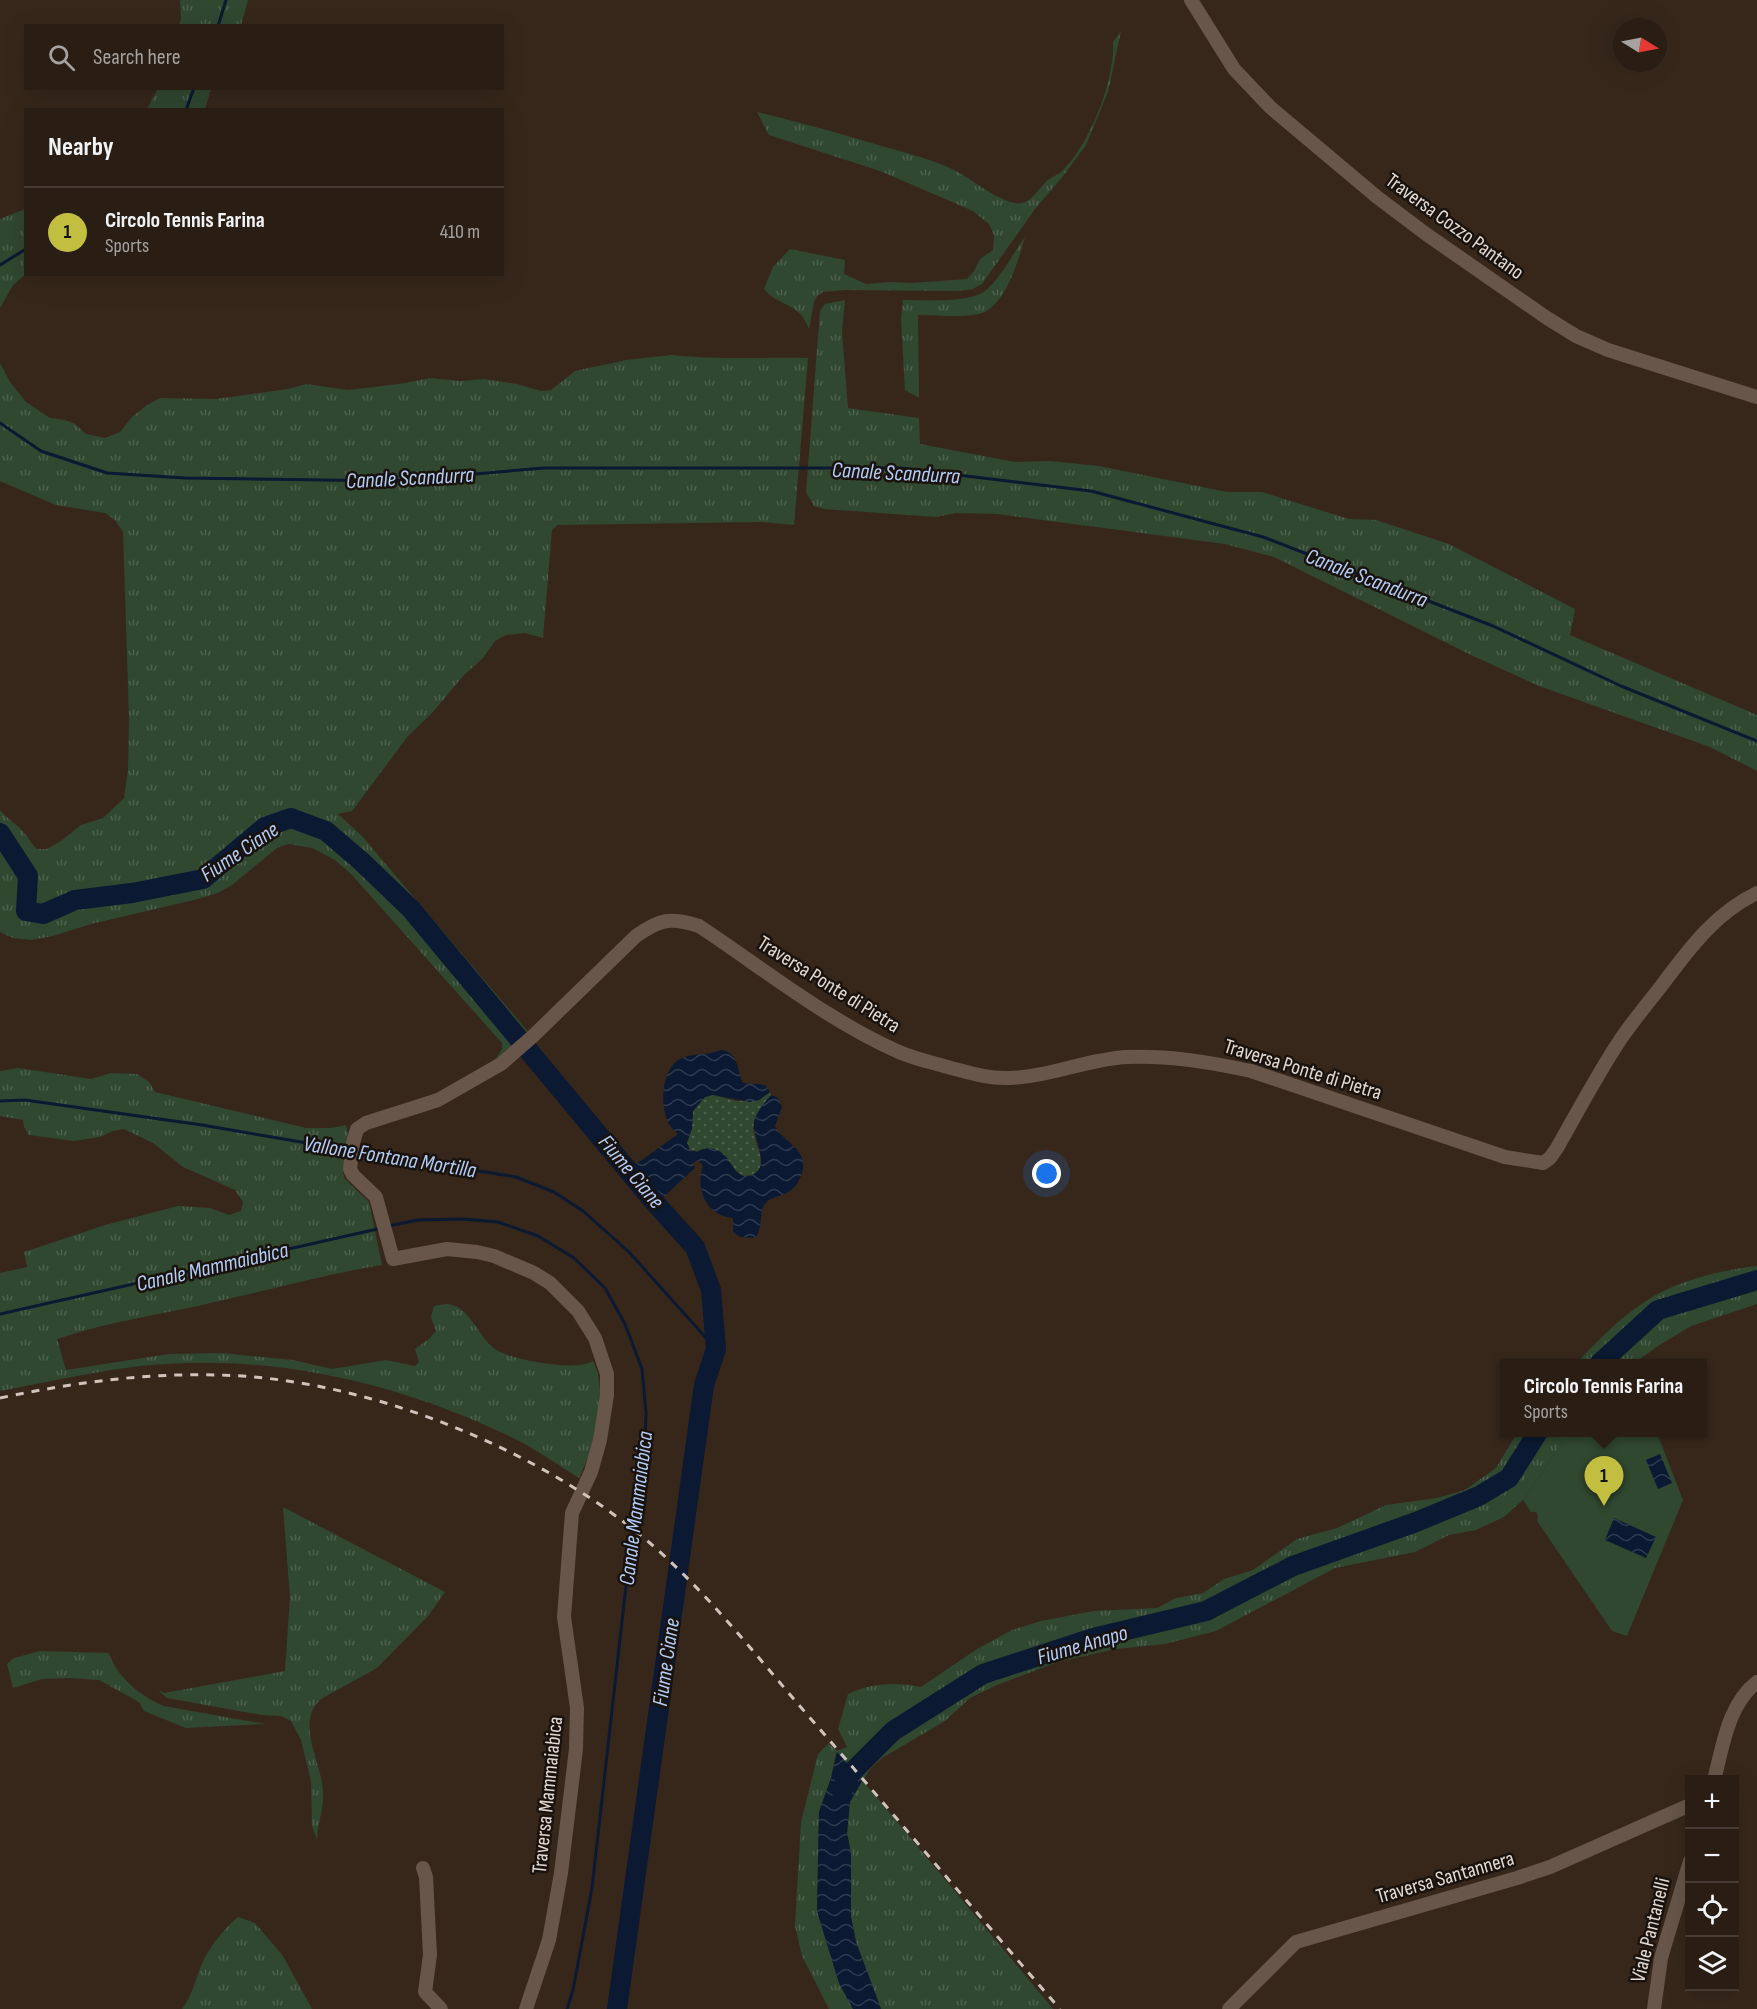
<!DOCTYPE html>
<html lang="en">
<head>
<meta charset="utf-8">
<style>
  body { margin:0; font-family:"Sofia Sans Condensed",sans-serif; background:#352a22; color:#f1f3f6 }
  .controls { position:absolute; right:18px; bottom:18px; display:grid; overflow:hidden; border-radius:0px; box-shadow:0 6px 24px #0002 }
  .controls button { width:54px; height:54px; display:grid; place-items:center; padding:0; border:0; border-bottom:2px solid #453b34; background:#291d14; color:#f1f3f6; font:30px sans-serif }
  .compass { position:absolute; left:1613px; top:18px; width:54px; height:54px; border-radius:50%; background:#291d14; box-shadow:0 6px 24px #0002; rotate:100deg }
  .you { position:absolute; left:1047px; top:1174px; width:21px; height:21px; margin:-15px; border:4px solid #fff; border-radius:50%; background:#1a73e8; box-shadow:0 0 0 9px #1a73e833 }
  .badge { display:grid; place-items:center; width:39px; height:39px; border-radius:50%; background:#c1be40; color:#111; font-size:20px; font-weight:700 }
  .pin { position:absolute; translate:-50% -50px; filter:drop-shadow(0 2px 3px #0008) }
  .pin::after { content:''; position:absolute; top:32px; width:21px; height:18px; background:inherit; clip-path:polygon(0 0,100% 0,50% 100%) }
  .popup { position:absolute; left:1500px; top:1359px; width:207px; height:78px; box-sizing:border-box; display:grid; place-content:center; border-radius:0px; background:#291d14; filter:drop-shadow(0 2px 4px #0005); font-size:20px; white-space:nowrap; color:#a5a2a0 }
  .popup b { font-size:22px; color:#f1f3f6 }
  .popup::after { content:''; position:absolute; left:50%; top:100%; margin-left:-12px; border:12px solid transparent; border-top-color:#291d14 }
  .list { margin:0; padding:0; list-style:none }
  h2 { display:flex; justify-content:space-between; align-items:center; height:78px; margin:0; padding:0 24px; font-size:26px }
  h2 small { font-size:20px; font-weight:400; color:#a5a2a0 }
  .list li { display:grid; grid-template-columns:39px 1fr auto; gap:18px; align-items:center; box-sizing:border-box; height:90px; padding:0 24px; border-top:2px solid #453b34 }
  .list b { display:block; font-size:22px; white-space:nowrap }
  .list p { margin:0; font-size:20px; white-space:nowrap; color:#a5a2a0 }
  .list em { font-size:20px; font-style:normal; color:#a5a2a0 }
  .icon { flex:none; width:33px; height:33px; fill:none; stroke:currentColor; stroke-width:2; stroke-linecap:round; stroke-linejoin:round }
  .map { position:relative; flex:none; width:1757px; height:2009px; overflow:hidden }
  .search { position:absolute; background:#291d14; box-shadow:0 6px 24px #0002; left:24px; top:24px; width:480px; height:66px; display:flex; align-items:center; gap:15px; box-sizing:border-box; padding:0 21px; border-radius:0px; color:#a5a2a0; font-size:22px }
  .panel { position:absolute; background:#291d14; box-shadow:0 6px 24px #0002; left:24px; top:108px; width:480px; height:168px; border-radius:0px }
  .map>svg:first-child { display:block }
  .grass { fill:url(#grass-tufts) }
  .park { fill:#304730 }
  .garden { fill:url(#garden-dots) }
  .water { fill:url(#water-waves) }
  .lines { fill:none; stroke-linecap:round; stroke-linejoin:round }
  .stream { stroke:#0b1932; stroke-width:3 }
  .river { stroke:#0b1932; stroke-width:20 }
  .minor { stroke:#675649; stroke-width:14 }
  .rail { stroke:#cfc3bc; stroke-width:3; stroke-dasharray:8 8; stroke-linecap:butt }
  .labels { text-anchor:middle; stroke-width:5; stroke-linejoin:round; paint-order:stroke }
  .street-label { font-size:21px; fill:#e4d9d2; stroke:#19120d }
  .water-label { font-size:22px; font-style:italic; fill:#b3cdf8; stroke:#19120d }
</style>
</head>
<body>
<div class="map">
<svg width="1757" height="2009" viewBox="0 0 1757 2009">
  <defs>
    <pattern id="grass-tufts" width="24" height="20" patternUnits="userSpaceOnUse" patternTransform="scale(1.5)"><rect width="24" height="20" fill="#304730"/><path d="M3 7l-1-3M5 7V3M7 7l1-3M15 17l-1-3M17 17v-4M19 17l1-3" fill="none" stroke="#4e614d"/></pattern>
    <pattern id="garden-dots" width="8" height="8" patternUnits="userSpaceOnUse" patternTransform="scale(1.5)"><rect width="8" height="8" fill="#304730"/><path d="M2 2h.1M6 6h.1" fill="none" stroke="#4e614d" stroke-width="1.8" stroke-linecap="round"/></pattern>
    <pattern id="water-waves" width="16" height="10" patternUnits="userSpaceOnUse" patternTransform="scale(1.5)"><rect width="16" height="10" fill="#0b1932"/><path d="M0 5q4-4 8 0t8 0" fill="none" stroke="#2e3a4f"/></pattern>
  </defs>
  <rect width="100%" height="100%" fill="#37271b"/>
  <!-- grass -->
  <g class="grass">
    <path d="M180,0H248L241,25L179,26L181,19Z"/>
    <path d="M1121,31L1108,92L1086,145L1064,175L1035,209L982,284L973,289L958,291L845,290L823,292L817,296L814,302L809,329C798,300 781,309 764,289L773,267L790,249L845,260L844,274L866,284L890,282L912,283L967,279L974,271L980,259L993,250L994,235L989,224L973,211L880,171L769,135L757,112C800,122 843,134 885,147C907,153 930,159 950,168C970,177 994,199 1015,203C1030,206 1037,190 1047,181C1051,177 1058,175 1062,171C1090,144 1115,80 1113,42Z"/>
    <path d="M158,88H211V89L205,109H147Z"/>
    <path d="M25,209L26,274L13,285L0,308V219Z"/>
    <path d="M1025,237C1018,260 1006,307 979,314C960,318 937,315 918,315L919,398L905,390L901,319L903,300C923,300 964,303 982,293C998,283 1014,252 1025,237Z"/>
    <path d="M845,300L842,332L848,408L919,418L920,444L1015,462L1050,461L1099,466L1227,492H1262L1349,519L1376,520L1449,544L1575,609L1570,635L1757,715V771L1710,747L1539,686L1471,655L1274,557L1225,544L997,514L956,513L936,517L824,509L814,506L806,492L820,311L825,304Z"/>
    <path d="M671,355C717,360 763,357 808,358L794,525L762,522L558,525L552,530L543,638L525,633L506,635L495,641L483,658L464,675L432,713L408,736L352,811L338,814L362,836L530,1034L505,1056L496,1058L502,1049V1043L351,874L335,860L312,848L288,844L277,848L232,885L218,893L198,899L91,924L53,936L31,940L13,938L0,932V810C7,819 18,824 25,834C30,839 31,844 37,849H47L61,841L81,825L103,818L124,798L128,770L129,718L123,532L115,520L105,513L56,505L0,481V363L10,382L26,402L50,418L65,420L75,424L86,434L105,438L120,432L132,417L147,405L160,398L215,399L288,389L306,384L348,390L399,384L430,378L460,381L484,379L517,384L541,391L551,390L575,371L626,360Z"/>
    <path d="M18,1068L91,1079L111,1073L137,1074L149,1082L155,1092L306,1128H331L346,1125L348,1134L343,1173L345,1179L369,1202L382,1265C327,1274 273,1289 219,1301C165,1314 110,1321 57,1339L66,1370L169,1354L221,1353L293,1360L332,1369L386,1360L415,1366L419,1362L415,1349L429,1339L436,1331L431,1317L434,1306C438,1305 444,1304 448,1304C472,1307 479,1341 498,1351C516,1360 576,1372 593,1361C609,1394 595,1446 579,1478C559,1466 539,1451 517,1440C410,1387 286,1356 166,1364C110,1367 55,1381 0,1391V1273L27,1267L24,1252L105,1225L178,1206L210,1208L229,1215L241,1211L243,1202L235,1190L183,1167L153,1143L124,1129L113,1131L100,1137L74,1141L29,1135L24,1127L23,1120L0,1116V1071Z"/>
    <path d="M1757,1266V1304L1691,1326L1658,1346L1634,1363H1576C1598,1341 1619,1318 1646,1301C1675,1281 1722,1270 1757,1266Z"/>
    <path d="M1517,1433H1569L1523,1500L1504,1517L1476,1530L1449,1535L1415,1552L1335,1568L1216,1631L1165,1644L1116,1649L1058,1662L997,1685L970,1698L945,1721L882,1758L870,1769L863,1781L1053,2009H881L856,1942L851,1917V1854L847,1833L850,1802L862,1781L836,1753L831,1778L819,1812L817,1911L839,1983L853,2009H829L802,1956L795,1926L801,1822L818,1754L829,1743L837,1751L847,1747L838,1729L848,1694C871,1683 896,1682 921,1687L977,1649L1012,1630L1041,1621L1093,1611L1157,1608L1176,1598L1203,1593L1224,1579L1253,1570L1297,1539L1337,1528L1386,1505L1437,1498L1465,1490L1496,1468Z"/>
    <path d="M283,1507L445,1592L428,1616L377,1668L321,1699C294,1723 323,1764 323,1793C324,1809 317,1825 317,1840L312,1826L311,1781L301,1740L291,1721L281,1716L262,1715L167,1698L158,1690L164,1693L285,1671L290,1597Z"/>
    <path d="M40,1651L109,1653C116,1676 141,1697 164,1706L265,1724L186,1728L144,1711L139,1702L99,1680L69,1678L42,1679L13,1688L7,1664L14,1658Z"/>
    <path d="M238,1917L255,1923L283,1956L312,2009H182C192,1996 195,1981 201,1966C209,1947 222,1931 238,1917Z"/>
  </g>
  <!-- park -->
  <path class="park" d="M1569,1433H1657L1683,1500L1627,1636L1612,1631L1537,1521L1538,1516L1536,1512H1531L1523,1500Z"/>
  <!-- garden -->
  <path class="garden" d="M770,1092L771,1095C766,1102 758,1110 755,1119C748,1137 766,1152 759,1170L752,1175L743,1176L732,1168L726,1156L690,1150L687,1143L692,1128L693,1111L705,1097L713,1095L737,1101L759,1100Z"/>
  <!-- water -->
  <g class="water">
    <path d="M721,1050C737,1051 738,1069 742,1082C752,1087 765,1079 770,1092L759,1100L750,1102L713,1095L705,1097L693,1111L692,1128L687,1143L690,1150L697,1152C705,1145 719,1148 726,1157C734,1166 738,1182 754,1174C771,1165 752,1138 754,1122C756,1113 765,1102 771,1095L778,1098L782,1107L775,1126C785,1145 811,1149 801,1176C798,1182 796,1187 790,1191C783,1196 771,1196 765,1204C758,1213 764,1228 755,1238L740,1237L733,1232V1218C706,1216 695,1189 703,1165L697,1160L693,1164L695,1168L656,1204L628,1170L678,1134C676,1132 673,1130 671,1127C659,1111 660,1070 680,1059C693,1052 707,1056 721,1050Z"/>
    <path d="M1660,1454L1672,1483L1658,1489L1646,1460Z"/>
    <path d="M1614,1518L1656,1537L1646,1558L1605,1540Z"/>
    <path d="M837,1752L862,1781L850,1802L847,1833L851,1854V1917L856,1942L881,2009H853L839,1983L817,1911L819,1812L831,1778Z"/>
  </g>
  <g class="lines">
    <!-- stream -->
    <g class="stream">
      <path d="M218,26L226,0"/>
      <path d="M186,110L194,88"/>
      <path d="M0,265L26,249"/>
      <path d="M0,423L41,451L107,473L185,478L393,481L544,468H900L1091,491L1263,537L1493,626L1621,686L1757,741"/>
      <path d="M0,1101L25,1100L202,1125L348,1150"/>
      <path d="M355,1151L516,1177L554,1192L583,1211L629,1252L716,1349"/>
      <path d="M388,1226L418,1220L463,1219L498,1222L538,1236L574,1258L605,1288L625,1324L642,1369L646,1413L644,1468L629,1559L592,1888L573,1990L567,2009"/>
      <path d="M0,1314L382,1228"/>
    </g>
    <!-- river -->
    <g class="river">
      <path d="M0,833L28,876L26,911L43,914L75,900L132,893L203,879L265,827L291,818L326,831L361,861L411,909L656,1204L695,1247L711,1290L716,1349L704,1385L617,2009"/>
      <path d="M1599,1364L1658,1310L1757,1280"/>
      <path d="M842,1792L846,1778L893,1731L983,1674L1093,1638L1206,1611L1293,1566L1416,1522L1479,1496L1509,1478L1538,1432"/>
    </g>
    <!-- minor -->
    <g class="minor">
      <path d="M1191,0L1234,69L1270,107L1377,197L1426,234L1547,318L1576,336L1608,350L1757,397"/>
      <path d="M1714,1780C1723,1746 1728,1704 1757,1682"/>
      <path d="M423,1868L426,1877L430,1955L425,1992L441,2009"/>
      <path d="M526,2009L549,1940L561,1873L576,1749L577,1708L564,1617L572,1513L591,1472L600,1440L607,1395V1374L595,1338L578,1311L550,1283L534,1273L494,1256L477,1252L447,1249L393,1259L376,1197L353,1175L350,1169L353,1143L357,1129L366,1123L438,1100L501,1064L532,1037L636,936C660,919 670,917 699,926C764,969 827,1020 899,1052C915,1059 934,1063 951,1068C970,1073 989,1079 1009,1078C1048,1077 1085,1060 1125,1057C1168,1055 1209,1062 1251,1071L1505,1157L1543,1163L1550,1158L1557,1148C1578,1111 1597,1075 1620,1040C1633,1021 1648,1003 1662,985C1689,949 1715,913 1757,893"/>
      <path d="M1229,2009L1296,1942L1517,1878L1550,1867L1690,1805"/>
      <path d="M1654,2009L1661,1958L1690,1861"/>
    </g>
    <!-- rail -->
    <path class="rail" d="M0,1398C72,1383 142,1373 216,1375C363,1377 540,1448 651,1544C705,1591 751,1649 798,1704C886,1805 972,1908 1060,2009"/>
  </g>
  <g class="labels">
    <!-- street labels -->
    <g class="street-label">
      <text transform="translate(1455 226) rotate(36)" y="7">Traversa Cozzo Pantano</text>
      <text transform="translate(829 984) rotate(32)" y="7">Traversa Ponte di Pietra</text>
      <text transform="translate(1303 1069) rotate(17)" y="7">Traversa Ponte di Pietra</text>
      <text transform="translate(547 1795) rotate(-84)" y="7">Traversa Mammaiabica</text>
      <text transform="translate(1445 1877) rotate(-16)" y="7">Traversa Santannera</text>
      <text transform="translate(1650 1930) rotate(-76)" y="7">Viale Pantanelli</text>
    </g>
    <!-- water labels -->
    <g class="water-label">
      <text transform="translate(896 472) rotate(3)" y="8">Canale Scandurra</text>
      <text transform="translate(410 477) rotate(-3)" y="8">Canale Scandurra</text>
      <text transform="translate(1367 577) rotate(21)" y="8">Canale Scandurra</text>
      <text transform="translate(239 851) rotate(-34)" y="8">Fiume Ciane</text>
      <text transform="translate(390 1156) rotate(9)" y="8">Vallone Fontana Mortilla</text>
      <text transform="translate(632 1171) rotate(50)" y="8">Fiume Ciane</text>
      <text transform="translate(212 1266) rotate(-13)" y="8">Canale Mammaiabica</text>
      <text transform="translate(635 1508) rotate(-83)" y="8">Canale Mammaiabica</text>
      <text transform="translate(1082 1644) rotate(-16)" y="8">Fiume Anapo</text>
      <text transform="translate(665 1662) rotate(-82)" y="8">Fiume Ciane</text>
    </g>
  </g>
</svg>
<div class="controls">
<button>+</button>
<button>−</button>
<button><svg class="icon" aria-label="locate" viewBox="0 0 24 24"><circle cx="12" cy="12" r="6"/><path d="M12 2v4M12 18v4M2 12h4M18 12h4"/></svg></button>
<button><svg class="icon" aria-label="layers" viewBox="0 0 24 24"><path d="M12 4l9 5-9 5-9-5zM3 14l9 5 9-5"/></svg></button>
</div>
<svg class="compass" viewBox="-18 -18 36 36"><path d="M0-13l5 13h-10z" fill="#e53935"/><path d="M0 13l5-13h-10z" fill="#a5a2a0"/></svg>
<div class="you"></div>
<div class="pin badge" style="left:1604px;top:1506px">1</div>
<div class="popup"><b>Circolo Tennis Farina</b>Sports</div>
<div class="search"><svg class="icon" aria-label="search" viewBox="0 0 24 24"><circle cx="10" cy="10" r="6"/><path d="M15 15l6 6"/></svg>Search here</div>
<section class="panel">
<h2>Nearby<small></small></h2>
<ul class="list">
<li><span class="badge">1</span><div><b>Circolo Tennis Farina</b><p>Sports</p></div><em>410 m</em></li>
</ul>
</section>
</div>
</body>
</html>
